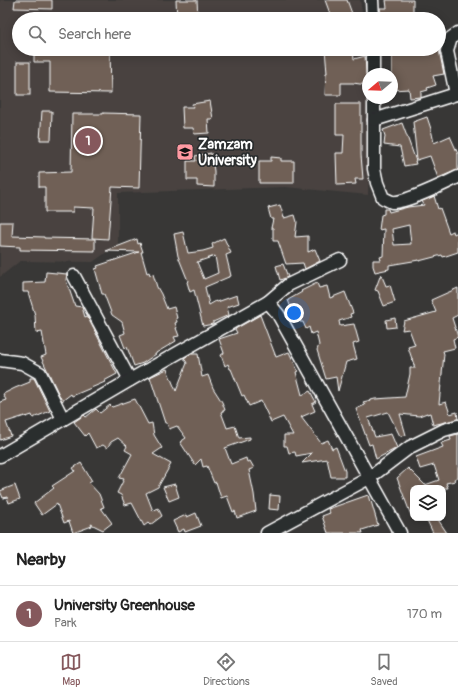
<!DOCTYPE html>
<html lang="en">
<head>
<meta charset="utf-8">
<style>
  body { margin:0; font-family:Pangolin,sans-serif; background:#f6f6f6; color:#222 }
  .controls { position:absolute; right:12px; bottom:12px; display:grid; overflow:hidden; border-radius:8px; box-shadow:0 2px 10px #0003 }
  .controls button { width:36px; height:36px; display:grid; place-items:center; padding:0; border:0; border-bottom:1px solid #e0e0e0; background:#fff; color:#222; font:20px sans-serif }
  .compass { position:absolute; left:362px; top:68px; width:36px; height:36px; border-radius:50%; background:#fff; box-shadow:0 2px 10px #0003; rotate:251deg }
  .you { position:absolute; left:294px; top:313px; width:14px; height:14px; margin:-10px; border:3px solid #fff; border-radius:50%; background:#1a73e8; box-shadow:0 0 0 6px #1a73e833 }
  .badge { display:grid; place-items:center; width:26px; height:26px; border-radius:50%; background:#85585c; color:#fff; font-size:13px; font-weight:700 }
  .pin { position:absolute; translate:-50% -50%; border:2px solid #fff; box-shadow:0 1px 4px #0006 }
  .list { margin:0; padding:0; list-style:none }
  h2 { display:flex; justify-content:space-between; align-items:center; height:52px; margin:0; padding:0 16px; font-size:17px }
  h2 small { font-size:13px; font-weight:400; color:#767676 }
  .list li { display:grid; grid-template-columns:26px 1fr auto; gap:12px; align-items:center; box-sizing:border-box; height:56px; padding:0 16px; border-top:1px solid #e0e0e0 }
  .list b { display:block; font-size:15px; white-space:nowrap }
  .list p { margin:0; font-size:13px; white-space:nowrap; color:#767676 }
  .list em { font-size:13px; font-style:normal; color:#767676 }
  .icon { flex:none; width:22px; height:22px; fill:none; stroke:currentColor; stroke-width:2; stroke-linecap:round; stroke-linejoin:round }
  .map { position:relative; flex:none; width:458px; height:533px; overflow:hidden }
  .search { position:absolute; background:#fff; box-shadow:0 2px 10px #0003; left:12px; right:12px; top:12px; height:44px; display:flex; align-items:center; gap:10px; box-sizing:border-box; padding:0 14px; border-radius:22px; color:#767676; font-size:15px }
  .sheet { height:108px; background:#fff }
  nav { display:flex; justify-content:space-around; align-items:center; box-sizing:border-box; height:56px; border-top:1px solid #e0e0e0; background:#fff; font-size:11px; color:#767676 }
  nav a { display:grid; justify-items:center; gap:2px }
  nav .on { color:#85585c }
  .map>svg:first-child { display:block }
  .built { fill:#484340 }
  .building { fill:#6f6056; stroke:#fff; fill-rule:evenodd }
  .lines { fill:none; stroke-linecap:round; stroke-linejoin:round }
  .street-casing { stroke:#fff; stroke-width:15 }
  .street { stroke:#2a2d2e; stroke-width:12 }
  .labels { text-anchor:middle; stroke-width:3.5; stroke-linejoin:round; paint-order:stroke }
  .poi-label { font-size:14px; font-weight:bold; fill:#fff; stroke:#2a2d2e; text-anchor:start }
</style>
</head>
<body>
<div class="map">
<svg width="458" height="533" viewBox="0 0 458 533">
  <rect width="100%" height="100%" fill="#383736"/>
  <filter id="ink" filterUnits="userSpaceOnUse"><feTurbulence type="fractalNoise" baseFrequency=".025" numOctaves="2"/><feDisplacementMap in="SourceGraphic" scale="8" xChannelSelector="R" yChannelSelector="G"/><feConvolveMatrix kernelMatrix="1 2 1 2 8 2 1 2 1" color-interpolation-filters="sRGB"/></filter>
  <g filter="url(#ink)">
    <!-- built -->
    <path class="built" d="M0,0H360L363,19H19V49H369L368,98L370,118L368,195L285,187L118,193V244L93,262L20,261L0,277Z"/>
    <!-- building -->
    <g class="building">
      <path d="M15,0H52V9L14,8Z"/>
      <path d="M176,0H197L198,19H177Z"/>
      <path d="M325,0H347L354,19H332Z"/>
      <path d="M386,0H413V16H381L380,8H387Z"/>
      <path d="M34,49H110L111,93L50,92V62H34Z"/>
      <path d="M325,49H338V52L353,51L354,59L365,56L367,85L353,83H341V95H325L326,73H327Z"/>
      <path d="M407,49H418V55L439,50L444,74L433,76L436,85L427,88L428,90L421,92V97L410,98L409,89L392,90V56L407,54Z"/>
      <rect x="17" y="62" width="13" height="33"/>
      <path d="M210,101L213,119H208L209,133L194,134L193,128H183L182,107H193L192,104Z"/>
      <path d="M336,104H361V155L363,179H355L356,184L337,185L336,153H343L344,135H336Z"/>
      <path d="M42,111H52L51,140H40Z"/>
      <path d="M103,113L141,114L139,188L112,187L108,239L92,238L94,208L73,207V212H45V187H39V173L71,172L72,114H103Z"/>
      <path d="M427,117L431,129L434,143L450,136L458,154V170L438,178L430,156L417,160L413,122Z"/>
      <path d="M402,123L416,161H415L416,164L404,166L400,147L384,145L385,136L383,130Z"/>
      <path d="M211,153L214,171V187L197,186V180H187V161H196L195,156Z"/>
      <path d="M271,157L281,158V161H294V183H259V161H271Z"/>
      <path d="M434,196L438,209L440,208L449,233L453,231L454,234L458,232V252L443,257L442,255L419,261V260L389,265V269L375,272L373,266V260H381L380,257L383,256L384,229L379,230L381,215L384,214V209H388L389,212L408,207L424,205L422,201ZM409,225L411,244L394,245L392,229Z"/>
      <path d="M280,205L284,218L295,215L297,222L295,237L308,236V252L315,249L320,261L305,269L303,263L286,264L278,241H273V228H271L273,219H271L268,208Z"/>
      <path d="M0,222H13L12,236L44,237V238L95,239V251L20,250V247L0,246Z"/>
      <path d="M183,232L188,253L203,251L213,248L212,244L224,238L231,253L226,255L231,276L205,287L209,305L216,301L217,302L237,295L239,303L227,307L229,315L213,322V324L203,326L194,290L190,292L187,282L188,281L178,256L174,234ZM215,256L218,273L204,279L197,262Z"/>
      <path d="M137,239L138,244L140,243L143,252H141L147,273L149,272L150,275L153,274L157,287L161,294L167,309L174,307L177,318H176L177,322L175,323L177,328H176L179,336L174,337L176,341L156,353V354L143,363L134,366L127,347L125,348L120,335L125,333L122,322L112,315L104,294H102L95,269L98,268L97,266L139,252L106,251Z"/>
      <path d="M283,264L288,277L280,280L276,266Z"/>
      <path d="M46,272L67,274L66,280L75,306L82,307L85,317L87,316L117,374L104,381L105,382L72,396L71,394L62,401L41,357L46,355L42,332L36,333L35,315L28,292H23V283L45,282Z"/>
      <path d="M381,274L386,286L390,285L395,302L384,306L378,291L375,290Z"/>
      <path d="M317,283L319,288L327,286L330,298L345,292L353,313L350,314L351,317L339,321L340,326L354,324L359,342L353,344L357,359L346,362L338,391L336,377L326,379L317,350L319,345L316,332L311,334L309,327L306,329L303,322H300L298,315L294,316L288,300L302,292L301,291Z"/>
      <path d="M458,288V315L452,318L458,337L453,339L455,348L443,351L444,354L439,404L446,402L450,414L457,412L458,419L433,425L430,413L427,414V413L419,416L400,414L406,435L400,436L388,412L368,418L375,437L391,434L397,448L376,459L372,444L369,445L356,409L365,405L363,402L375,399L405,397L410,374V368H415L408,347L415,345L409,329L402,330L404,321L436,312L431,300Z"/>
      <path d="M260,315L276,357L289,352L298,371L296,372L302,395L310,391L316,402L312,404L315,411L301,417L321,443L328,440L332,449L336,447L345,471V477H331L327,459L302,463L312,453L296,456L295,452L289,453L287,446H284V435H293L283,417L271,422L261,401L249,406L244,395L242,396L231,369H230L228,364L225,366L221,355L224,353L219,339L237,333L235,329Z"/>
      <path d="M395,318L396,327L387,328L386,320Z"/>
      <path d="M191,354H198L202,377L208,375L213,388L222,402L225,410L221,412L227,428L235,426L239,438L250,437V439L225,448L231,464L246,458L247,462L250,461L254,468L249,470L254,494L256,511L237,518L235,511L233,512L227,496L221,498L216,482L214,483L207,466L203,467L201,459L195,465L180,442L186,438L177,426L169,429L167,423H165L150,377L167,369L176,391L187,363L184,358Z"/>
      <path d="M30,378H34L50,411L33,418L32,415L26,417L25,416L6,422L11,436L0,440V402L6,400L3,394L15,388L30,382Z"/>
      <path d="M135,399L148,424L152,423L154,435L162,448L153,454L171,464L158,487L146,493L153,511L158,508L162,516L150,525L148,523L144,526L132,503L125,505L121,495L117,493L124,479L119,478L132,454L125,450L127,446L118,438L111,442L107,448L103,445L96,448L88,433L85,436L74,422L84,415L86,417L96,409L100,413L110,405L112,407Z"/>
      <path d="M458,434V477L454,479L455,481L446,483L448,488H413L412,518L397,478L408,468L425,485L439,480L434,465L420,469L416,457L443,447L441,443L451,440L450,436Z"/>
      <path d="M81,463L92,481L89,483L99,494L104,507L101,508L112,523L103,530L91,524L92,526L73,533L69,521L64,523L57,504L42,515L34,503L54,488L52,486L75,471L73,468Z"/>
      <path d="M175,484L179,497L169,501L163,487Z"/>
      <path d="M15,485L20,499L9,503L7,497L3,498L0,491Z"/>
      <path d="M270,495L280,496L279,510L269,509Z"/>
      <path d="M368,495L370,502L371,501L378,525L362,530L363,533H328L322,516L330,513L328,509Z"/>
      <path d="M196,513L201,526L185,532L184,529L178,532L173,521L186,515L187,517Z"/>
      <path d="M426,518H437L447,533H433Z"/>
    </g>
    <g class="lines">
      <!-- street casing -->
      <g class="street-casing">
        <g id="street">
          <path d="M372,0L373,19"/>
          <path d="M458,33L451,38L447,51L456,94H458"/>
          <path d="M373,49V74"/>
          <path d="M374,98V169L377,183L383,198C386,199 389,201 392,202C403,204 446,183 458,177"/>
          <path d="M374,120L456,94"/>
          <path d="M340,260L288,285L268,302L278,314L400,533"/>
          <path d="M74,276L130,380"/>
          <path d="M0,360L22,363L40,373L63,419"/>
          <path d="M0,456L130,380L268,302"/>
          <path d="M267,533L369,478L410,447L444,430L458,426"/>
        </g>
      </g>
      <!-- street -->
      <use href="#street" class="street"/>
    </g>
  </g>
  <!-- icons -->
  <defs>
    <g id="university-square" transform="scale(0.9)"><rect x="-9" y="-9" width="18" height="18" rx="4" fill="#ff9aa2" stroke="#2a2d2e"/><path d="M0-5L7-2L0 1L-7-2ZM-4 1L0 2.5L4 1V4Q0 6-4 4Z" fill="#111"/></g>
  </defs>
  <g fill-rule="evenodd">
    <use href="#university-square" x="185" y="152"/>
  </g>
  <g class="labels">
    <!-- poi labels -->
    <g class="poi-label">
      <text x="198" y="149">Zamzam<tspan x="198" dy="16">University</tspan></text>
    </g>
  </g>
</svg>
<div class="controls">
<button><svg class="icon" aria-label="layers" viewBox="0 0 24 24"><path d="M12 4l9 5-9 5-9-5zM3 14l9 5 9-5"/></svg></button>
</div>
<svg class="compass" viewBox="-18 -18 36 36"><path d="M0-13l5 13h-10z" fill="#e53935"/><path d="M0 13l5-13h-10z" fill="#767676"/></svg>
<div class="you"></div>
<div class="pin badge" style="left:88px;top:141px">1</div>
<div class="search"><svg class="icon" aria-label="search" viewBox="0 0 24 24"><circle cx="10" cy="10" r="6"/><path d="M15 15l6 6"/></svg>Search here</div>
</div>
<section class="sheet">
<h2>Nearby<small></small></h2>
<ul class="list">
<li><span class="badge">1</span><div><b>University Greenhouse</b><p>Park</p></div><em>170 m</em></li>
</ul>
</section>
<nav>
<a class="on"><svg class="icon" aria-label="map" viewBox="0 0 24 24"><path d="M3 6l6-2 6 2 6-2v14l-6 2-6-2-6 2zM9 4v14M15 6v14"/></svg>Map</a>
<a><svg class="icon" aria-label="directions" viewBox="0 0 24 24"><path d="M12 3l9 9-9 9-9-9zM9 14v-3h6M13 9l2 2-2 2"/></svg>Directions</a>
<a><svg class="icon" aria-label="saved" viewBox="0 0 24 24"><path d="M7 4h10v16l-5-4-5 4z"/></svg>Saved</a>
</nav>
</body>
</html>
